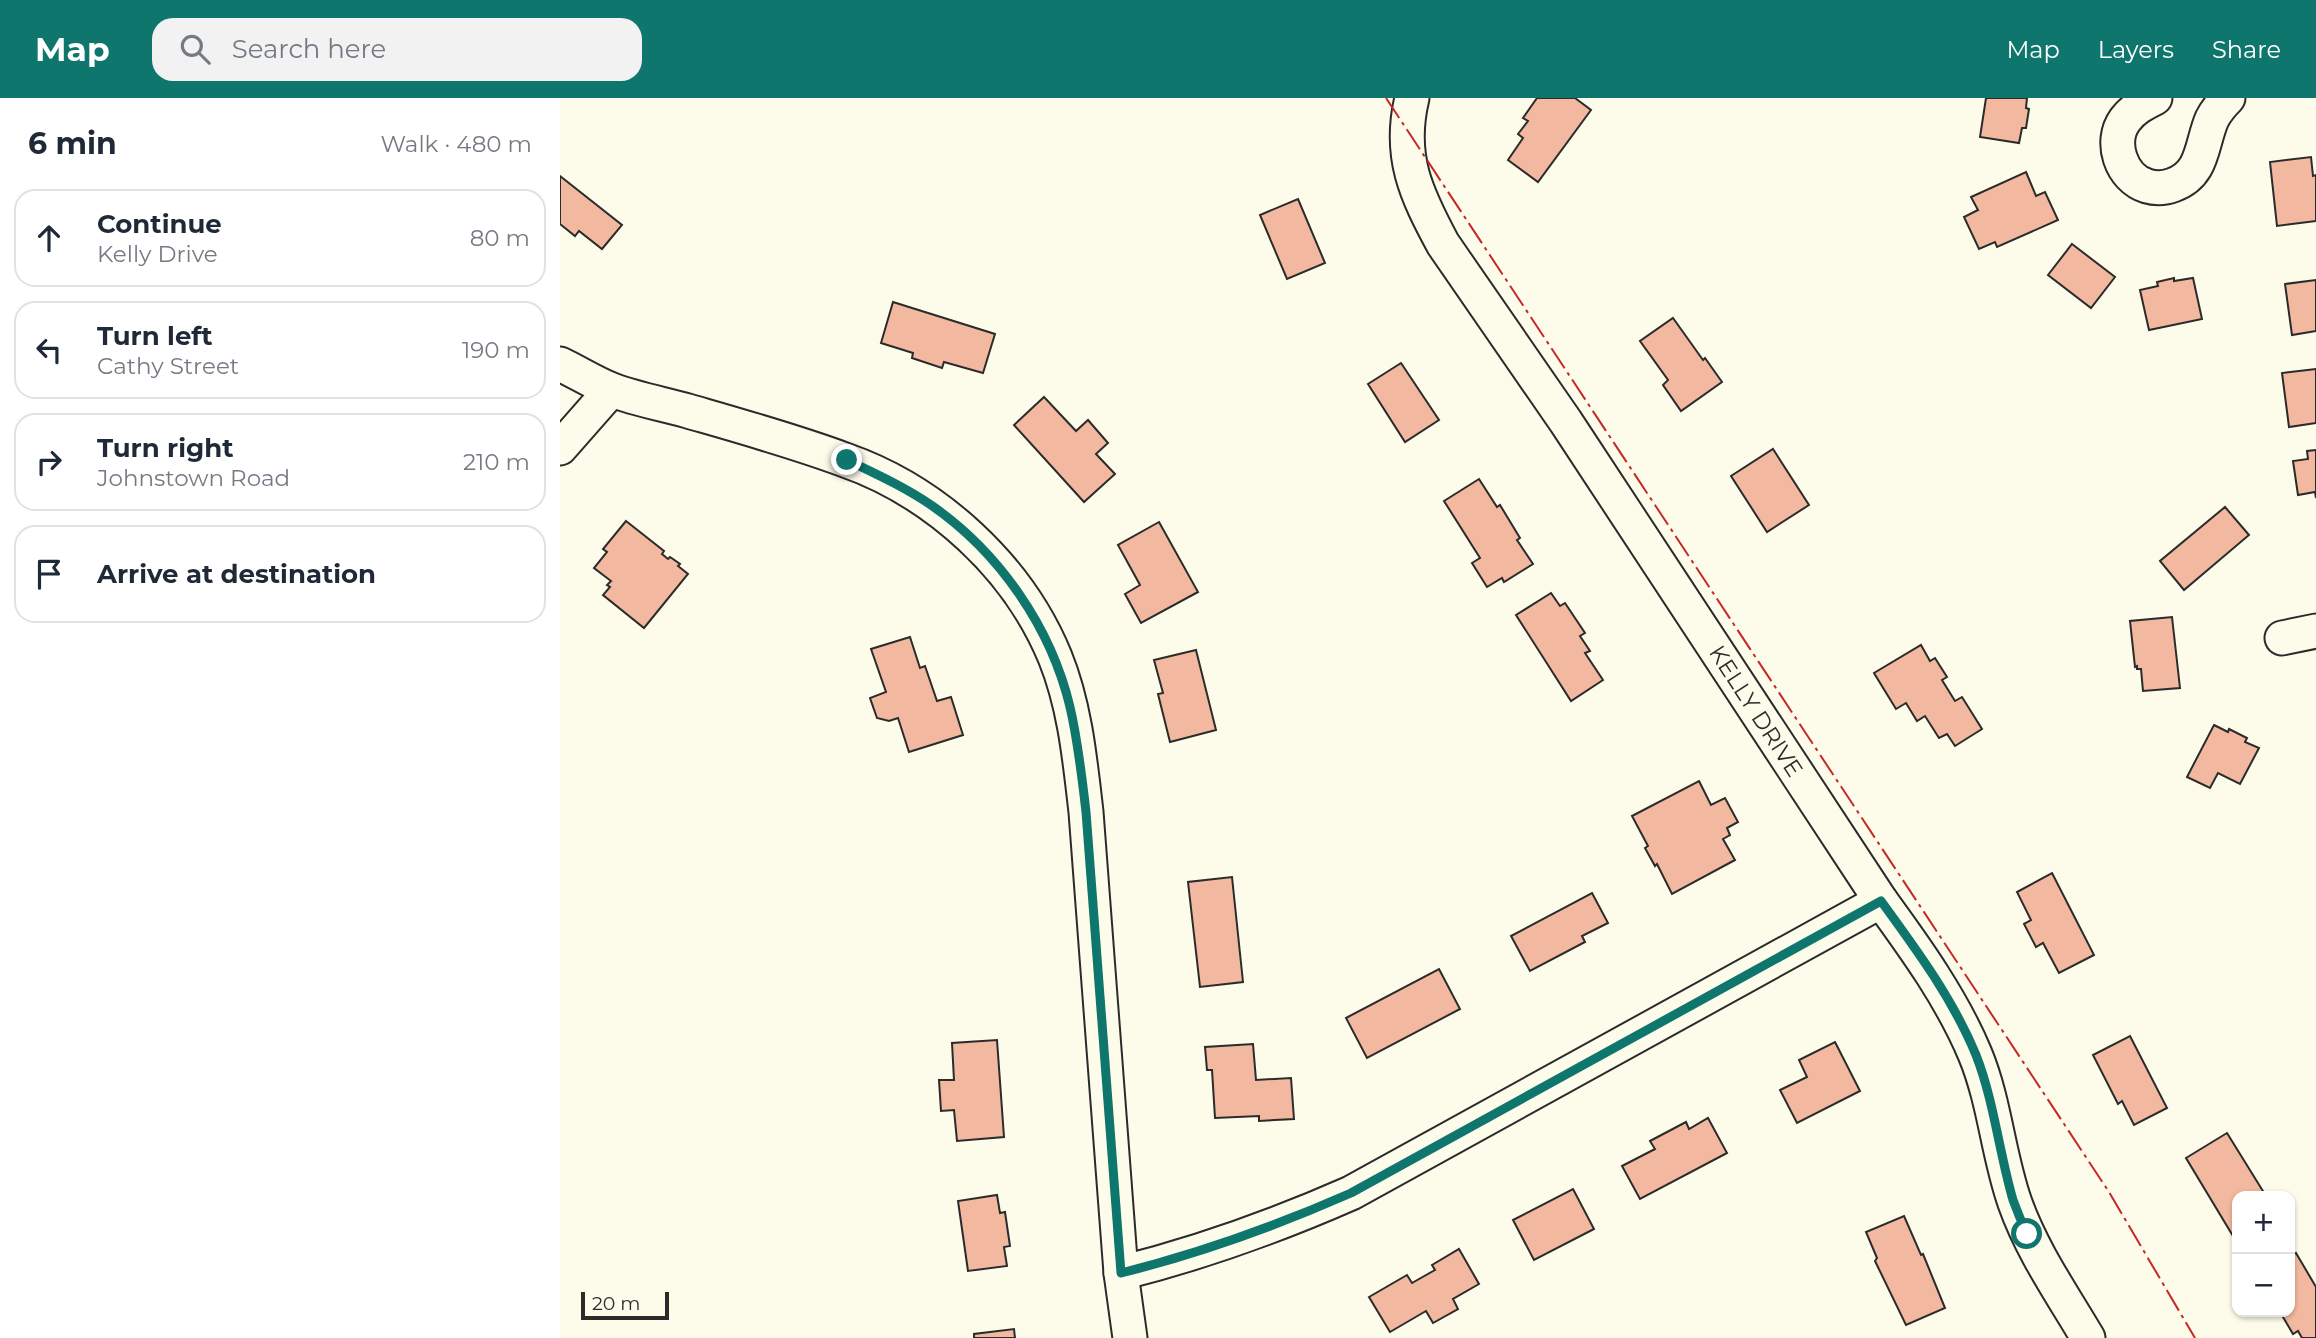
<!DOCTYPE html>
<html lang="en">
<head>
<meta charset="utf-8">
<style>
  body { margin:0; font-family:Montserrat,sans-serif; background:#f2f2f3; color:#1f2937 }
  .controls { position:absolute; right:21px; bottom:21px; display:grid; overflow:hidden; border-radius:14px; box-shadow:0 2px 5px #0004 }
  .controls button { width:63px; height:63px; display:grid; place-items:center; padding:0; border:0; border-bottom:2px solid #e0e1e3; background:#fff; color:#1f2937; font:35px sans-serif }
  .scale { position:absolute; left:21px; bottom:18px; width:88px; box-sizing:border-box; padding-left:7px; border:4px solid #2b2b2b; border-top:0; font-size:19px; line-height:24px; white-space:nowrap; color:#2b2b2b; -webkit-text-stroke:5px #fdfbea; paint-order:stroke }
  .stop { position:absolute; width:21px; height:21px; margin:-16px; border:5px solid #0f766e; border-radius:50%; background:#fff }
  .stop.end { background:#0f766e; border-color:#fff; box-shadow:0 2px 7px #0008 }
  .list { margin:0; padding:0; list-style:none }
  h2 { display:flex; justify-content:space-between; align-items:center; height:91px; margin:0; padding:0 28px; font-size:30px }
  h2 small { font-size:23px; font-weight:400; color:#747a83 }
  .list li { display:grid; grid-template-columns:46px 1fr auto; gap:21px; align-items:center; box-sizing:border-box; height:98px; margin:0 14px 14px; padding:0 14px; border:2px solid #e0e1e3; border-radius:21px }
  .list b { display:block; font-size:26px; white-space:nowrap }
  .list p { margin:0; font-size:23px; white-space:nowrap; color:#747a83 }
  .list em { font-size:23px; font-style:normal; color:#747a83 }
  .icon { flex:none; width:38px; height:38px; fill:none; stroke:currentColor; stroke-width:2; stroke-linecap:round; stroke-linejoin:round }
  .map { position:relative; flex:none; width:1756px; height:1240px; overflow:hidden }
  header { display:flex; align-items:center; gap:42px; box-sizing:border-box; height:98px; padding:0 35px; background:#0f766e; color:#fff }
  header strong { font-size:33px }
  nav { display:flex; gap:38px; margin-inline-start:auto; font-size:24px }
  .search { width:490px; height:63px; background:#f2f2f3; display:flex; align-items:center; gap:18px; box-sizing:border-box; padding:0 24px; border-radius:21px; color:#747a83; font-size:26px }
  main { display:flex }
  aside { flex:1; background:#fff }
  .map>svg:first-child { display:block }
  .building { fill:#f2b8a0; stroke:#2b2b2b; stroke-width:2 }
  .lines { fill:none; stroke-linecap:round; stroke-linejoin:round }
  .minor-casing { stroke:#2b2b2b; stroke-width:37 }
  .minor { stroke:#fdfbea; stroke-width:33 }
  .power { stroke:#c62828; stroke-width:2; stroke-dasharray:24 5 3.5 5; stroke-linecap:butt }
  .route { stroke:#0f766e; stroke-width:9 }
  .labels { text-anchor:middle; stroke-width:5; stroke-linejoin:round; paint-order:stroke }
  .street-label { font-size:23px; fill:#2b2b2b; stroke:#fdfbea }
</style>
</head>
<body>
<header>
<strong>Map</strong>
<div class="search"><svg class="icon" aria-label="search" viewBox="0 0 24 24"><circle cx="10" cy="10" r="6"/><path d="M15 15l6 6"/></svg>Search here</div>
<nav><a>Map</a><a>Layers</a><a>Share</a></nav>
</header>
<main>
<aside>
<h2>6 min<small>Walk · 480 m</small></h2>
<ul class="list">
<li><svg class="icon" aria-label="ahead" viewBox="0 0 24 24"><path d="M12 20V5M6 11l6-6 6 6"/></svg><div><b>Continue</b><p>Kelly Drive</p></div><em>80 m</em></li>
<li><svg class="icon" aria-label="left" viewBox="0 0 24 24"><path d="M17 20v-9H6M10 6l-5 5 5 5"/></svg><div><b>Turn left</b><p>Cathy Street</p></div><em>190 m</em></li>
<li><svg class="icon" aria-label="right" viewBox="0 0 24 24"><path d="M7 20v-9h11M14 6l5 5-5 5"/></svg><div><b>Turn right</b><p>Johnstown Road</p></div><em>210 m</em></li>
<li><svg class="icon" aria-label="arrive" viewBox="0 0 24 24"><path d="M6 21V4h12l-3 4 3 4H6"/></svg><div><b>Arrive at destination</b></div></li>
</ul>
</aside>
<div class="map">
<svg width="1756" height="1240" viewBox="0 0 1756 1240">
  <rect width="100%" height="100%" fill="#fdfbea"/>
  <!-- building -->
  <g class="building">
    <path d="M977,0H1015L1031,12L978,84L948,62L963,40L958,36L968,23L963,20Z"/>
    <path d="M1426,0H1467L1466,10L1469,11L1466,30H1462L1459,45L1420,39Z"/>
    <path d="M1751,59L1753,78L1756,77V123L1717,128L1710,64Z"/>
    <path d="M1466,74L1476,98L1485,94L1498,122L1437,149L1435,144L1419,151L1404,119L1418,112L1411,99Z"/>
    <path d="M0,78L62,127L42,151L19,133L15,138L0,126Z"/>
    <path d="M738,101L765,165L727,181L700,117Z"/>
    <path d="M1512,146L1555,179L1531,210L1488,177Z"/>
    <path d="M1614,180V183L1633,180L1642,221L1589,232L1580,192L1598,188L1597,184Z"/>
    <path d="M1756,182V233L1732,237L1725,186Z"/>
    <path d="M333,204L435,236L423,275L384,264L382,270L352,260L353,255L321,245Z"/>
    <path d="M1113,220L1143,262L1145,260L1162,284L1121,313L1103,287L1108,282L1080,243Z"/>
    <path d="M841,265L879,322L845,344L808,286Z"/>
    <path d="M1756,271V325L1729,329L1722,275Z"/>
    <path d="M484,299L516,333L528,322L548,345L536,356L555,376L524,404L454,327Z"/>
    <path d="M1213,351L1249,407L1207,434L1171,378Z"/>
    <path d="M1756,352V400L1755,394L1738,397L1733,363L1748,361L1747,353Z"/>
    <path d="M919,381L937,409L940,407L960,440L957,442L973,466L944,484L942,480L927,489L912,465L920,460L884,403Z"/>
    <path d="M1665,409L1689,437L1624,492L1600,463Z"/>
    <path d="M66,423L104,453L102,456L108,461L110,459L120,466L118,468L128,476L84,530L43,497L50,489L47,487L51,483L34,470L47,454L43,451Z"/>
    <path d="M599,424L638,494L581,525L565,496L580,487L558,447Z"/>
    <path d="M991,495L1000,508L1005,505L1025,535L1020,538L1030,553L1025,555L1043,582L1011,603L956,517Z"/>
    <path d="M1612,519L1620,590L1583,593L1581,571H1577V568L1575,569L1570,523Z"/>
    <path d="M350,539L360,570L365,568L377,603L391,599L403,637L349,654L338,620L329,623L317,620L310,600L326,594L311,551Z"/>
    <path d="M1361,547L1370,563L1375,560L1387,579L1382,582L1395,603L1402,599L1422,631L1395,648L1387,636L1379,640L1365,618L1357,623L1346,605L1336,611L1314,575Z"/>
    <path d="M636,552L656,632L610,644L598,596L603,595L594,562Z"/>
    <path d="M1654,627L1668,634L1669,631L1687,640L1685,644L1699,650L1680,686L1658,675L1650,690L1627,679Z"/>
    <path d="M1139,683L1151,707L1165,700L1178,724L1167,730L1170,737L1163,741L1175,762L1112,796L1097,766L1095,768L1085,750L1088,748L1072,718Z"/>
    <path d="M1492,775L1534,857L1499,875L1483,845L1476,849L1464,826L1471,822L1457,794Z"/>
    <path d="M672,779L683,884L640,889L628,784Z"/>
    <path d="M1032,795L1048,825L1022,838L1025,844L970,873L951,838Z"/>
    <path d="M879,871L900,911L807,960L786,920Z"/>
    <path d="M1570,938L1607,1010L1574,1027L1562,1003L1558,1006L1533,957Z"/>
    <path d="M437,942L444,1039L397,1043L394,1012L381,1013L379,982H394L392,945Z"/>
    <path d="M1275,944L1300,993L1237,1025L1220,992L1247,979L1239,962Z"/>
    <path d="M693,946L696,982L731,980L734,1021L699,1023V1018L655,1020L652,972H647L645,949Z"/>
    <path d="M1148,1020L1167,1055L1080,1101L1062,1068L1095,1051L1090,1043L1126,1024L1129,1031Z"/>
    <path d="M1667,1035L1706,1098H1677L1676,1143L1626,1060Z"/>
    <path d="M1013,1091L1034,1131L974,1162L953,1122Z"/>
    <path d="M437,1097L440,1115L445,1114L450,1148L444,1149L447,1168L408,1173L398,1103Z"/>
    <path d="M1344,1118L1361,1157L1363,1156L1385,1210L1346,1227L1315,1163L1317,1160L1306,1134Z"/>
    <path d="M899,1151L919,1186L893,1201L898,1211L873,1225L866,1213L830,1234L809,1199L847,1177L852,1185L875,1172L872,1167Z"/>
    <path d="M1736,1155L1756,1189V1240H1742L1738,1233L1733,1236L1720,1214H1730V1159Z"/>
    <path d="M454,1231L455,1240H414V1236Z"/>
  </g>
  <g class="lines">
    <!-- minor casing -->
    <g class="minor-casing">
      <g id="minor">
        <path d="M852,0C838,58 856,96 883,146L1006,324L1321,803C1356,851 1392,901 1415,956C1435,1004 1438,1057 1455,1105C1472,1153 1502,1196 1528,1240"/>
        <path d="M1595,0C1583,6 1573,11 1565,22C1549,44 1561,80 1587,88C1597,91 1605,90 1613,87C1644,76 1641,46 1652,21C1656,13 1662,6 1668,0"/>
        <path d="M0,266C17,274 34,285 52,292C76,301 103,306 128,313C180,328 234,343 285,362C376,394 458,469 495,559C515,608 520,662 526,714L561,1175L570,1240"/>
        <path d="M0,350L51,292"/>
        <path d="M1722,540L1756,533"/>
        <path d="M561,1175C641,1155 716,1128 791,1095L1321,803"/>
      </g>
    </g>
    <!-- minor -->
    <use href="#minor" class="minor"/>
    <!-- power -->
    <path class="power" d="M826,0L1549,1094L1635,1240"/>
  </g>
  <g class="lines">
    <!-- route -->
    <path class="route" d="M287,362C316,376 345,389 371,407C439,454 491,529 510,609C518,643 522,679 526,714L561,1175C641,1155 716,1128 791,1095L1321,803C1356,851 1393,901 1416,957C1434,1003 1439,1054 1453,1102C1457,1113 1462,1125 1467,1136"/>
  </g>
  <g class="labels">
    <!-- street labels -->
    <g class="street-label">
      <text transform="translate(1196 613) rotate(57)" y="8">KELLY DRIVE</text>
    </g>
  </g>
</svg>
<div class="controls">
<button>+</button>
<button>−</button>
</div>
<div class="scale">20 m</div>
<div class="stop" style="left:1467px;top:1136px"></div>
<div class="stop end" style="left:287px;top:362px"></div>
</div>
</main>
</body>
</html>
